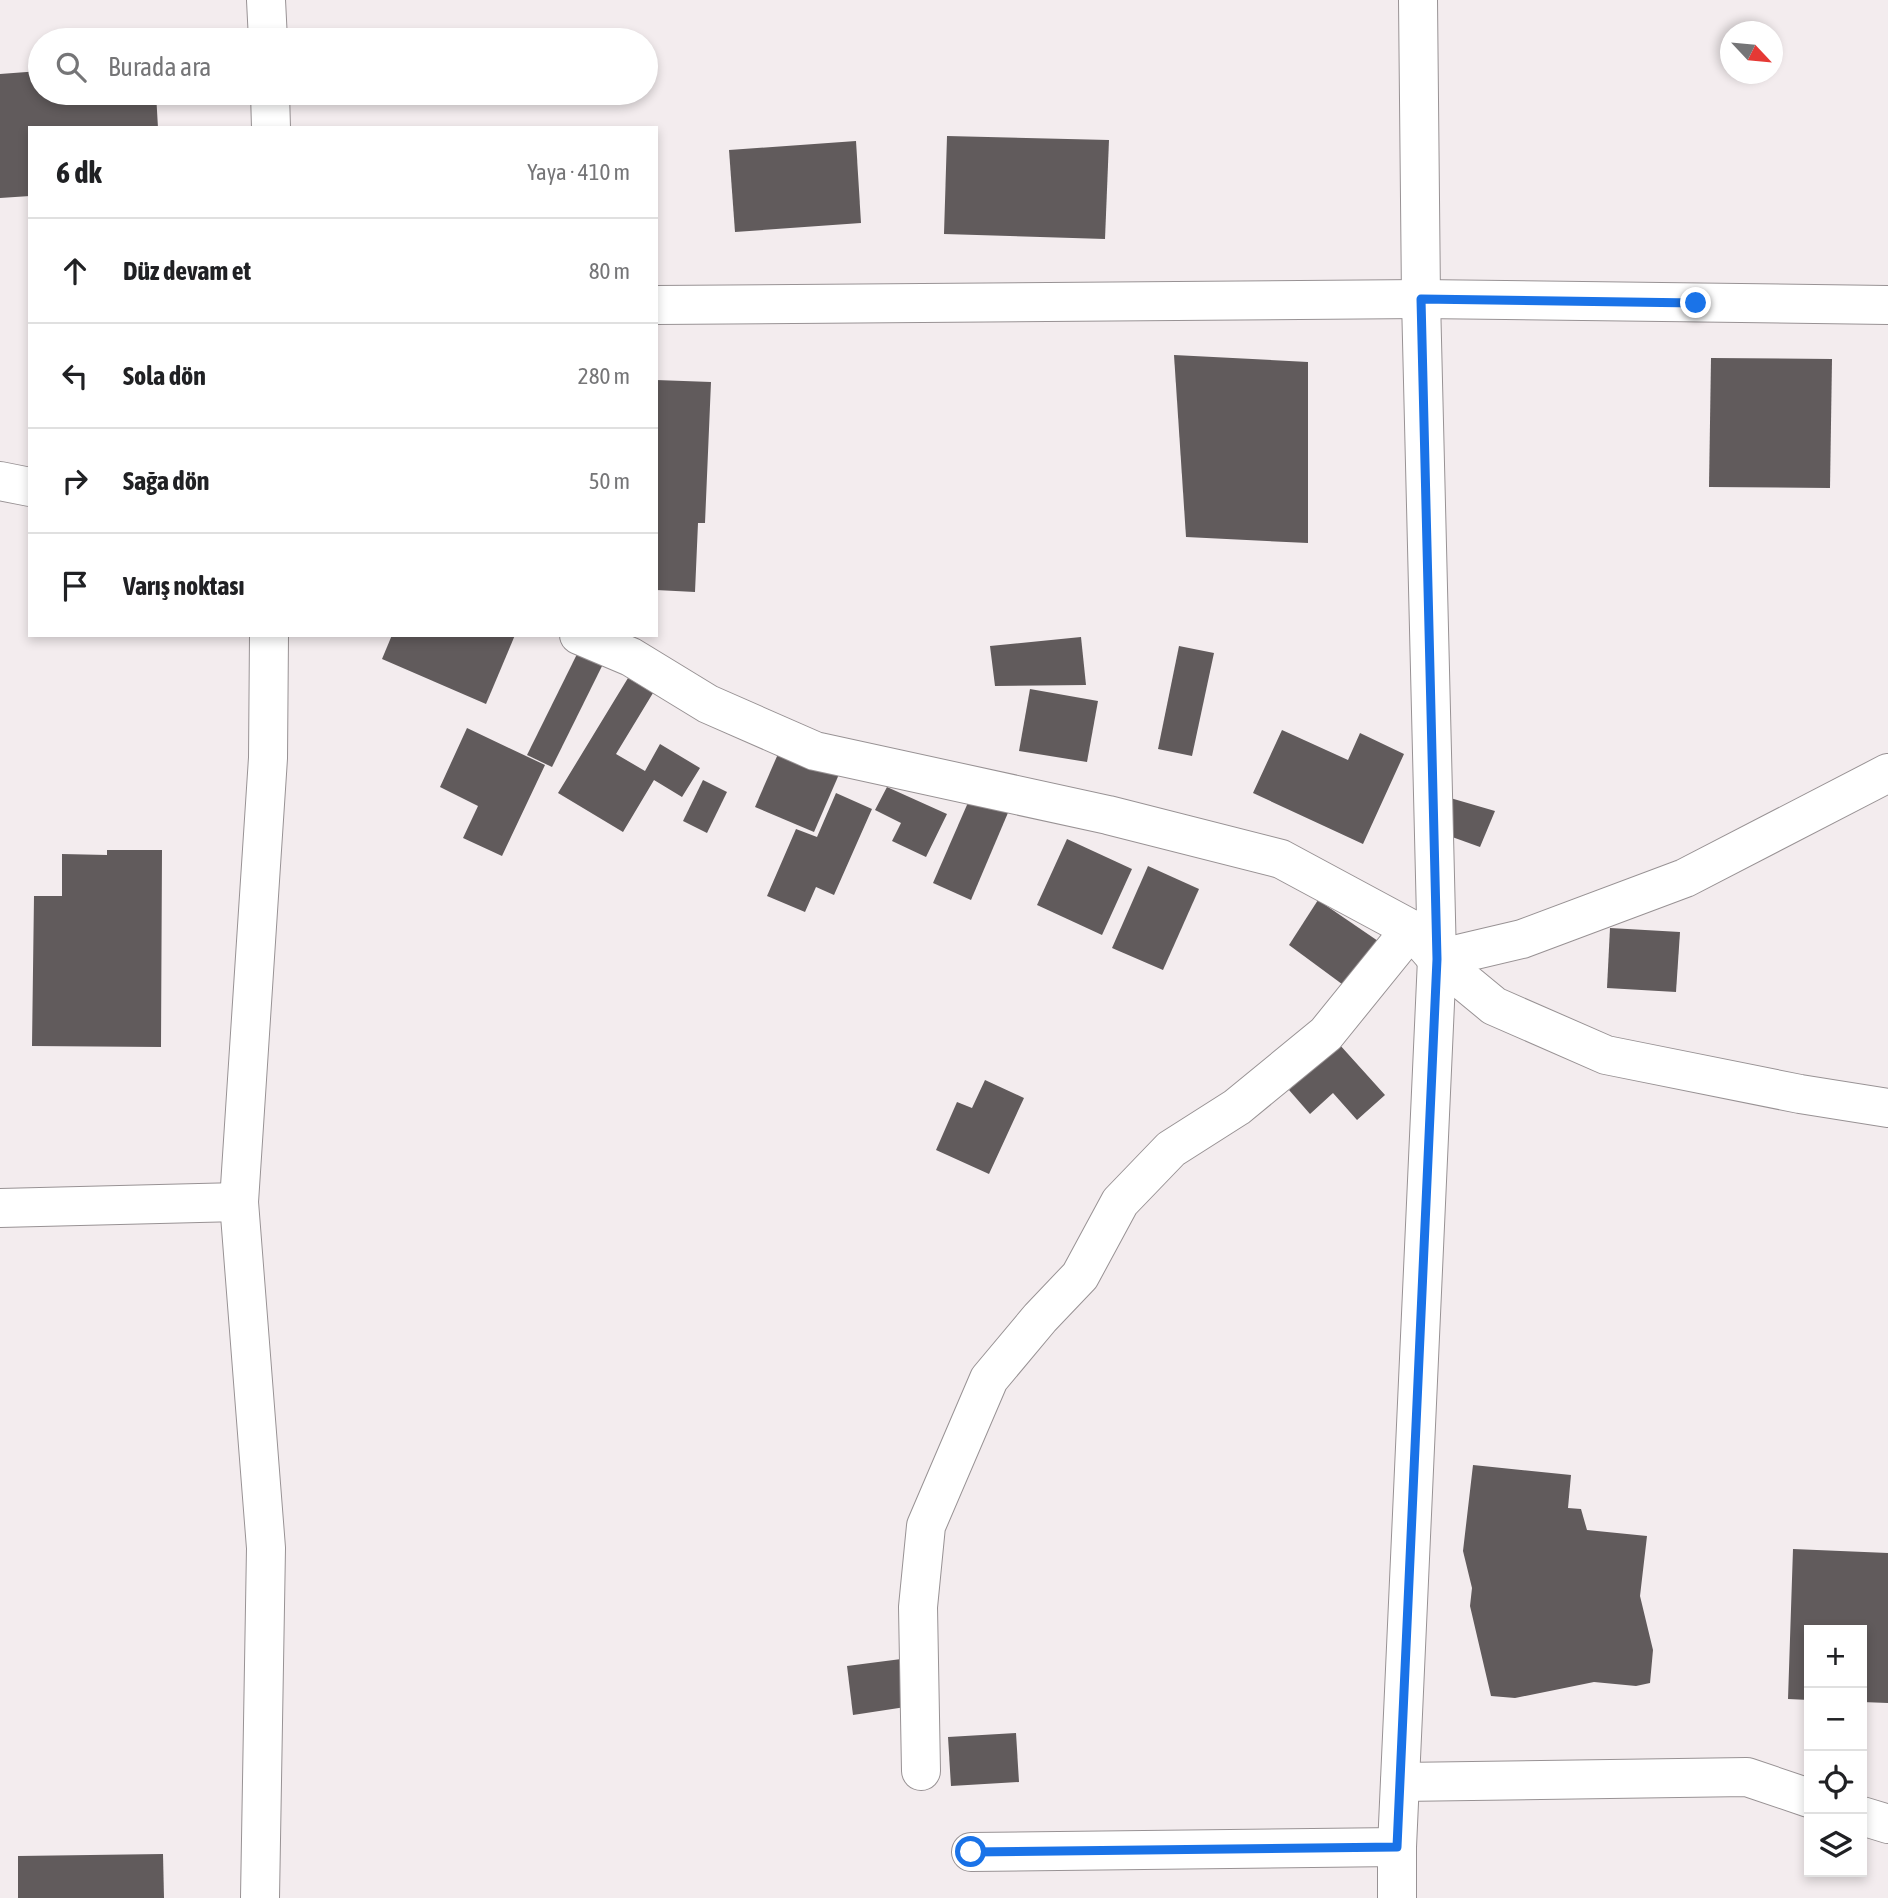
<!DOCTYPE html>
<html lang="tr">
<head>
<meta charset="utf-8">
<style>
  body { margin:0; font-family:"Asap Condensed",sans-serif; background:#f2f2f2; color:#202124 }
  .controls { position:absolute; right:21px; bottom:21px; display:grid; overflow:hidden; border-radius:0px; box-shadow:0 4px 10px #0003 }
  .controls button { width:63px; height:63px; display:grid; place-items:center; padding:0; border:0; border-bottom:2px solid #e0e0e0; background:#fff; color:#202124; font:35px sans-serif }
  .compass { position:absolute; left:1720px; top:21px; width:63px; height:63px; border-radius:50%; background:#fff; box-shadow:0 4px 10px #0003; rotate:116deg }
  .stop { position:absolute; width:21px; height:21px; margin:-16px; border:5px solid #1a73e8; border-radius:50%; background:#fff }
  .stop.end { background:#1a73e8; border-color:#fff; box-shadow:0 2px 7px #0008 }
  .list { margin:0; padding:0; list-style:none }
  h2 { display:flex; justify-content:space-between; align-items:center; height:91px; margin:0; padding:0 28px; font-size:30px }
  h2 small { font-size:23px; font-weight:400; color:#757577 }
  .list li { display:grid; grid-template-columns:46px 1fr auto; gap:21px; align-items:center; box-sizing:border-box; height:105px; padding:0 28px; border-top:2px solid #e0e0e0 }
  .list b { display:block; font-size:26px; white-space:nowrap }
  .list em { font-size:23px; font-style:normal; color:#757577 }
  .icon { flex:none; width:38px; height:38px; fill:none; stroke:currentColor; stroke-width:2; stroke-linecap:round; stroke-linejoin:round }
  .map { position:relative; flex:none; width:1888px; height:1898px; overflow:hidden }
  .search { position:absolute; background:#fff; box-shadow:0 4px 10px #0003; left:28px; top:28px; width:630px; height:77px; display:flex; align-items:center; gap:18px; box-sizing:border-box; padding:0 24px; border-radius:38px; color:#757577; font-size:26px }
  .panel { position:absolute; background:#fff; box-shadow:0 4px 10px #0003; left:28px; top:126px; width:630px; height:511px; border-radius:0px }
  .map>svg:first-child { display:block }
  .building { fill:#615b5c }
  .lines { fill:none; stroke-linecap:round; stroke-linejoin:round }
  .minor-casing { stroke:#989294; stroke-width:40 }
  .minor { stroke:#fff; stroke-width:38 }
  .route { stroke:#1a73e8; stroke-width:9 }
</style>
</head>
<body>
<div class="map">
<svg width="1888" height="1898" viewBox="0 0 1888 1898">
  <rect width="100%" height="100%" fill="#f3ecee"/>
  <!-- building -->
  <g class="building">
    <path d="M40,71V93H156L158,128H30V196L0,198V74Z"/>
    <path d="M947,136L1109,140L1105,239L944,234Z"/>
    <path d="M856,141L861,223L735,232L729,150Z"/>
    <path d="M1174,355L1308,362V543L1186,537Z"/>
    <path d="M1711,358L1832,359L1830,488L1709,487Z"/>
    <path d="M656,380L711,382L705,523H698L695,592L656,590Z"/>
    <path d="M392,635H515L486,704L382,659Z"/>
    <path d="M1081,637L1086,685L995,686L990,646Z"/>
    <path d="M583,642L608,654L552,767L527,755Z"/>
    <path d="M1179,646L1214,653L1192,756L1158,749Z"/>
    <path d="M628,678L653,693L616,754L645,771L660,744L700,768L682,797L654,780L623,832L558,793Z"/>
    <path d="M1030,689L1098,701L1087,762L1019,751Z"/>
    <path d="M467,728L545,765L502,856L463,838L478,806L440,787Z"/>
    <path d="M1282,730L1348,760L1360,733L1404,754L1363,844L1253,793Z"/>
    <path d="M781,747L840,772L814,832L755,807Z"/>
    <path d="M703,780L727,792L707,833L683,821Z"/>
    <path d="M887,787L947,814L926,857L892,841L901,823L875,810Z"/>
    <path d="M973,791L1010,808L971,900L933,883Z"/>
    <path d="M836,793L872,809L834,895L816,887L805,912L767,896L796,829L817,837Z"/>
    <path d="M1440,795L1495,811L1480,847L1441,833Z"/>
    <path d="M1067,839L1132,869L1102,935L1037,905Z"/>
    <path d="M107,850H162L161,1047L32,1046L34,896H62V854L107,855Z"/>
    <path d="M1148,866L1199,889L1163,970L1112,948Z"/>
    <path d="M1318,900L1378,941L1346,987L1289,945Z"/>
    <path d="M1610,928L1680,932L1676,992L1607,988Z"/>
    <path d="M1339,1044L1385,1095L1357,1120L1333,1093L1310,1114L1289,1090Z"/>
    <path d="M985,1080L1024,1098L989,1174L936,1150L957,1102L972,1108Z"/>
    <path d="M1473,1465L1571,1475L1568,1508L1581,1509L1587,1530L1647,1536L1640,1596L1653,1650L1650,1683L1636,1686L1594,1682L1515,1698L1491,1696L1470,1606L1472,1588L1463,1551Z"/>
    <path d="M1793,1549L1888,1553V1703L1862,1702V1630H1809V1700L1788,1699Z"/>
    <path d="M909,1658L912,1706L853,1715L847,1666Z"/>
    <path d="M1016,1733L1019,1782L951,1786L948,1737Z"/>
    <path d="M163,1854L164,1898H18V1856Z"/>
  </g>
  <g class="lines">
    <!-- minor casing -->
    <g class="minor-casing">
      <g id="minor">
        <path d="M266,0L268,40"/>
        <path d="M270,93L271,128"/>
        <path d="M656,305L1421,299L1888,305"/>
        <path d="M0,481L30,487"/>
        <path d="M579,635L631,657L708,704L815,751L1108,815L1281,859L1411,929L1437,959L1494,1006L1606,1055L1800,1094L1888,1108"/>
        <path d="M1437,959L1522,939L1685,878L1888,773"/>
        <path d="M0,1208L239,1202"/>
        <path d="M921,1771L918,1607L926,1526L989,1379L1040,1318L1080,1276L1120,1202L1171,1149L1237,1107L1326,1034L1411,929"/>
        <path d="M1400,1782L1747,1777L1809,1798"/>
        <path d="M1862,1816L1888,1824"/>
        <path d="M1397,1847L1437,959L1421,299L1418,0"/>
        <path d="M971,1852L1397,1847V1898"/>
        <path d="M260,1898L266,1548L239,1202L268,758L269,635"/>
      </g>
    </g>
    <!-- minor -->
    <use href="#minor" class="minor"/>
  </g>
  <g class="lines">
    <!-- route -->
    <path class="route" d="M971,1852L1397,1847L1437,959L1421,299L1696,303"/>
  </g>
</svg>
<div class="controls">
<button>+</button>
<button>−</button>
<button><svg class="icon" aria-label="locate" viewBox="0 0 24 24"><circle cx="12" cy="12" r="6"/><path d="M12 2v4M12 18v4M2 12h4M18 12h4"/></svg></button>
<button><svg class="icon" aria-label="layers" viewBox="0 0 24 24"><path d="M12 4l9 5-9 5-9-5zM3 14l9 5 9-5"/></svg></button>
</div>
<svg class="compass" viewBox="-18 -18 36 36"><path d="M0-13l5 13h-10z" fill="#e53935"/><path d="M0 13l5-13h-10z" fill="#757577"/></svg>
<div class="stop" style="left:971px;top:1852px"></div>
<div class="stop end" style="left:1696px;top:303px"></div>
<div class="search"><svg class="icon" aria-label="search" viewBox="0 0 24 24"><circle cx="10" cy="10" r="6"/><path d="M15 15l6 6"/></svg>Burada ara</div>
<section class="panel">
<h2>6 dk<small>Yaya · 410 m</small></h2>
<ul class="list">
<li><svg class="icon" aria-label="ahead" viewBox="0 0 24 24"><path d="M12 20V5M6 11l6-6 6 6"/></svg><div><b>Düz devam et</b></div><em>80 m</em></li>
<li><svg class="icon" aria-label="left" viewBox="0 0 24 24"><path d="M17 20v-9H6M10 6l-5 5 5 5"/></svg><div><b>Sola dön</b></div><em>280 m</em></li>
<li><svg class="icon" aria-label="right" viewBox="0 0 24 24"><path d="M7 20v-9h11M14 6l5 5-5 5"/></svg><div><b>Sağa dön</b></div><em>50 m</em></li>
<li><svg class="icon" aria-label="arrive" viewBox="0 0 24 24"><path d="M6 21V4h12l-3 4 3 4H6"/></svg><div><b>Varış noktası</b></div></li>
</ul>
</section>
</div>
</body>
</html>
